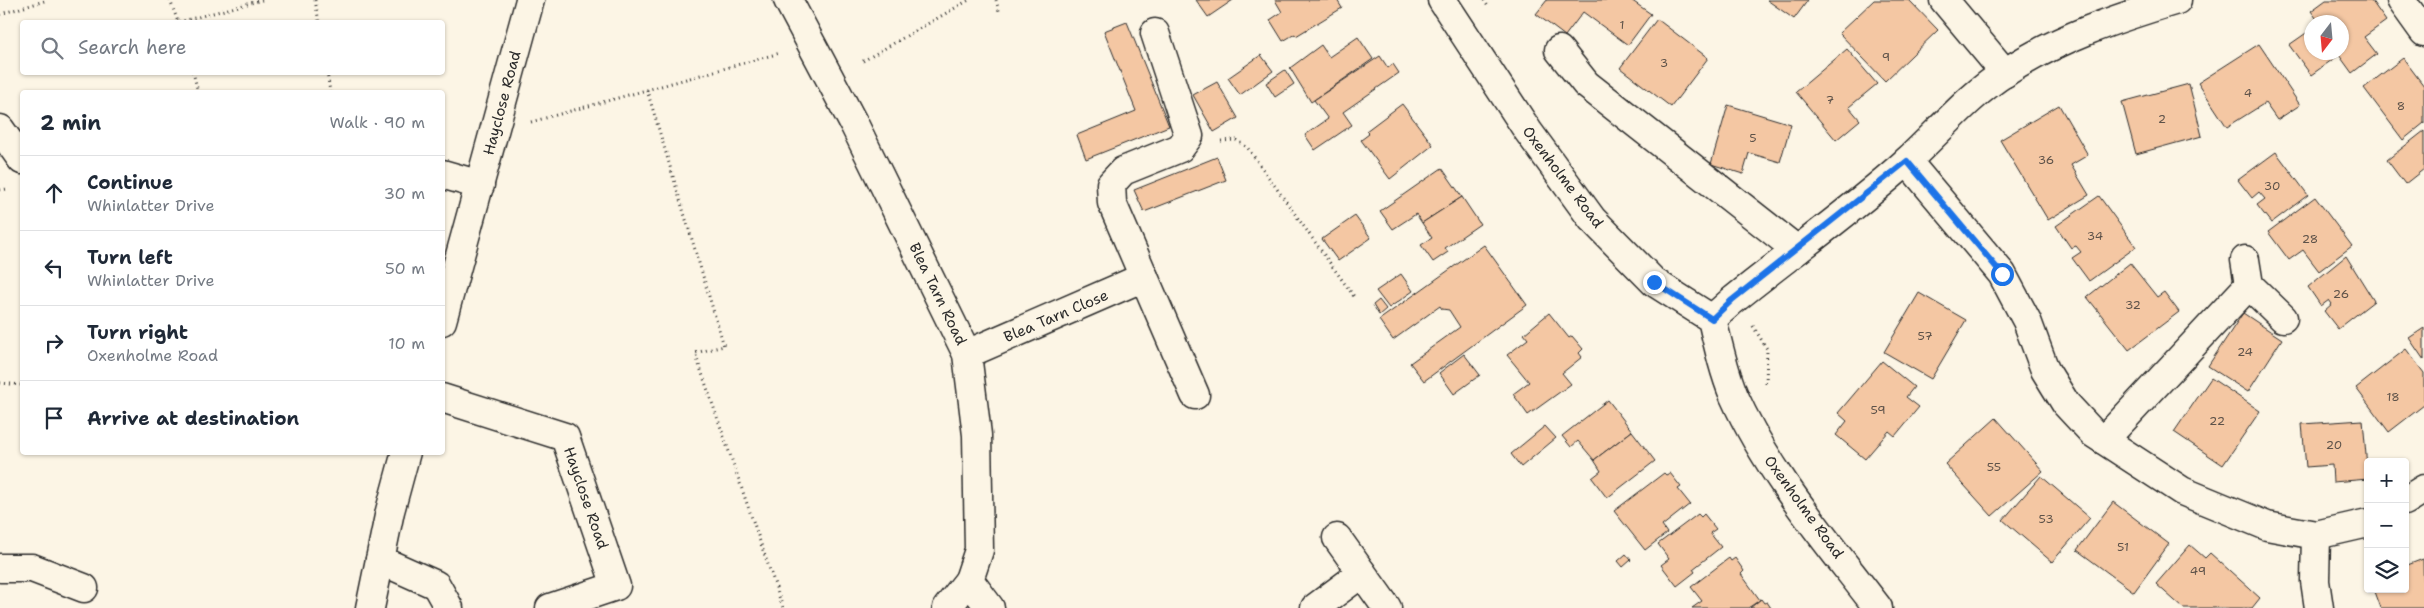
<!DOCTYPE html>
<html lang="en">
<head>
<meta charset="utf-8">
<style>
  body { margin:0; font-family:"Shantell Sans",sans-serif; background:#f6f6f7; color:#1f2937 }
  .controls { position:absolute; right:15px; bottom:15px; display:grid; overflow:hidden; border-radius:5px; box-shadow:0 1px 4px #0004 }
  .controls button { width:45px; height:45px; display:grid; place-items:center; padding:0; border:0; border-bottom:1px solid #e0e1e3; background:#fff; color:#1f2937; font:25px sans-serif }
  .compass { position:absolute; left:2304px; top:15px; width:45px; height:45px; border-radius:50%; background:#fff; box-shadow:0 1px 4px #0004; rotate:196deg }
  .stop { position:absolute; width:15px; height:15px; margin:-11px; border:4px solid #1a73e8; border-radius:50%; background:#fff }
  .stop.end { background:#1a73e8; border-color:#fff; box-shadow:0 1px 5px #0008 }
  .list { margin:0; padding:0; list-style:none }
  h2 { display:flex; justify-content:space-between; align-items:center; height:65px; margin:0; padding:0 20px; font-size:21px }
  h2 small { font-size:16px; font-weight:400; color:#747a83 }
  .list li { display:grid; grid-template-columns:32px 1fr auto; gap:15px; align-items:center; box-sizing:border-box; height:75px; padding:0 20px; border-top:1px solid #e0e1e3 }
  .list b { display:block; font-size:19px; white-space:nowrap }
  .list p { margin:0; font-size:16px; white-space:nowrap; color:#747a83 }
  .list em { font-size:16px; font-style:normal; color:#747a83 }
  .icon { flex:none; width:28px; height:28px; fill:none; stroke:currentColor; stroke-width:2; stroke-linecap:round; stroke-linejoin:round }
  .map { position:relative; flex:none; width:2424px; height:608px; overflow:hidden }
  .search { position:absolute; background:#fff; box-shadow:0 1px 4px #0004; left:20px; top:20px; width:425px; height:55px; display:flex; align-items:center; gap:12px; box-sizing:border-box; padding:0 18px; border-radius:5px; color:#747a83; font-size:19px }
  .panel { position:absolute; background:#fff; box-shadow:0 1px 4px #0004; left:20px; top:90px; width:425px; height:365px; border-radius:5px }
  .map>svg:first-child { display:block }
  .building { fill:#f4c7a3; stroke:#2b2b2b }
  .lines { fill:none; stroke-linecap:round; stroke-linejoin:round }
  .minor-casing { stroke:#2b2b2b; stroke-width:31 }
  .major-casing { stroke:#2b2b2b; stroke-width:31 }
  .path { stroke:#2b2b2b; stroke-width:3; stroke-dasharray:1 4; stroke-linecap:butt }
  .minor { stroke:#fcf5e5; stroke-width:28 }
  .major { stroke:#fcf5e5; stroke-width:28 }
  .route { stroke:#1a73e8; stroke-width:6 }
  .labels { text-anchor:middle; stroke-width:4; stroke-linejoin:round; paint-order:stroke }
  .number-label { font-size:12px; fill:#5d5249 }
  .street-label { font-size:15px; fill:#2b2b2b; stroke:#fcf5e5 }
</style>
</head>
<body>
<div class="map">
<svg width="2424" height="608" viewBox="0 0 2424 608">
  <rect width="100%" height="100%" fill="#fcf5e5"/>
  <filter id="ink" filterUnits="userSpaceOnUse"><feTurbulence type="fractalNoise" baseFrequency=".02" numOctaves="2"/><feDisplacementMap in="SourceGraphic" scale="10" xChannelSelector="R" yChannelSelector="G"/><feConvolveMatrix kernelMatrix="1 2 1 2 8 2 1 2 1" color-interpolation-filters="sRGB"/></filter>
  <g filter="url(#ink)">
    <!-- building -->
    <g class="building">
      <path d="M1196,0H1233L1208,17Z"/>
      <path d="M1275,0H1337L1342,8L1296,36L1295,34L1283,41L1270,20L1282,12Z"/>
      <path d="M1547,0H1631L1651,14L1628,45L1583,12L1565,36L1536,14Z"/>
      <path d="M1767,0H1808L1794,19Z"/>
      <path d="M1874,0H1909L1938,30L1885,81L1839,33Z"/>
      <path d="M2326,0H2371L2386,21L2364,37L2377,54L2352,73L2339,55L2311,75L2289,45L2312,29V52H2342V22H2319L2311,11Z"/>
      <path d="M1657,19L1708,58L1671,107L1620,68Z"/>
      <path d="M1127,22L1169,126L1086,159L1077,135L1136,111L1104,31Z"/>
      <path d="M1358,37L1373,59L1311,102L1290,68L1321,45L1329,57Z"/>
      <path d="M2259,44L2300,105L2277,120L2265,103L2227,127L2198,83Z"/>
      <path d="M1847,49L1877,84L1849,107L1860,120L1836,140L1796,92Z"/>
      <path d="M1261,55L1273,71L1240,95L1228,78Z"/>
      <path d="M1380,56L1388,68L1393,64L1399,73L1343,112L1352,125L1315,150L1305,135L1328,119L1314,100Z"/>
      <path d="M2403,58L2424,86V123L2403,140L2364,88Z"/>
      <path d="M1285,70L1294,84L1275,97L1266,83Z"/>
      <path d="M1217,82L1238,118L1214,132L1193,95Z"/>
      <path d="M2189,84L2202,136L2136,154L2122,102Z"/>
      <path d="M1402,104L1433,145L1390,179L1361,140L1369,134L1366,131Z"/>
      <path d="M1728,105L1791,124L1780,162L1749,153L1743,174L1711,164Z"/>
      <path d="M2059,105L2088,155L2071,165L2089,195L2048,220L2000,140Z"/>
      <path d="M2424,131V169L2405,184L2387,160Z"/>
      <path d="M2276,152L2308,195L2271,223L2257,205L2265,199L2259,192L2252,198L2238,180Z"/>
      <path d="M1217,157L1226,180L1144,212L1134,190Z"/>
      <path d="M1442,168L1462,197L1422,223L1416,214L1393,229L1380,211Z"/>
      <path d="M2099,196L2136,247L2089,281L2072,258L2081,252L2076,246L2071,248L2056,226Z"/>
      <path d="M1462,197L1480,224L1445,248L1448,252L1433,262L1421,245L1432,238L1422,223Z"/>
      <path d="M2315,197L2352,246L2319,271L2303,250L2289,260L2268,232Z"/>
      <path d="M1355,216L1371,238L1338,261L1322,239Z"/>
      <path d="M1484,245L1527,305L1424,381L1410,363L1460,327L1449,310L1442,309L1440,306L1393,340L1379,320Z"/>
      <path d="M2346,256L2374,301L2338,329L2324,311L2332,304L2329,300L2321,306L2308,287Z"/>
      <path d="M2130,263L2157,297L2164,292L2179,312L2129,350L2087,297Z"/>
      <path d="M1401,274L1413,291L1389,308L1376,291Z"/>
      <path d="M1919,293L1966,320L1931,379L1884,352Z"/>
      <path d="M1379,300L1386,309L1379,315L1373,305Z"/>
      <path d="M1549,313L1569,338L1572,336L1583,349L1579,353L1582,357L1562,373L1571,384L1528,415L1513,394L1529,382L1507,355L1528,339L1524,334Z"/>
      <path d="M2243,313L2282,339L2248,392L2208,366Z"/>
      <path d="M2424,328V360L2409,338Z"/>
      <path d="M2406,349L2424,373V405L2389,432L2356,388Z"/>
      <path d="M1464,354L1480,375L1454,394L1439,373Z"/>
      <path d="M1882,361L1914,387L1906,397L1919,407L1895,436L1889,431L1865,459L1836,435L1847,421L1838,413Z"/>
      <path d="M2211,378L2260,411L2223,465L2174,432Z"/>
      <path d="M1608,400L1632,431L1594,460L1578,441L1571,447L1562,436Z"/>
      <path d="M1996,418L2043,471L1992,516L1945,464Z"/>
      <path d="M2363,420L2368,479L2333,482L2332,465L2306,467L2302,424Z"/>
      <path d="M1545,426L1556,438L1521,467L1511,454Z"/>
      <path d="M1632,431L1655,461L1607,498L1592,478L1601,471L1594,460Z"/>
      <path d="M1664,473L1666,475L1670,473L1681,487L1678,489L1690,504L1662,526L1667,533L1645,550L1614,511Z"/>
      <path d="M2041,476L2090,518L2052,562L2003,520Z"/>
      <path d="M2113,502L2169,544L2134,592L2077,550Z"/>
      <path d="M1698,514L1701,517L1704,514L1716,529L1710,533L1721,547L1693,569L1695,572L1677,586L1661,565L1669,559L1658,544Z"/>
      <path d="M2190,545L2205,558L2210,553L2260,598L2252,608H2183L2156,584Z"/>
      <path d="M1626,554L1631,560L1623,567L1618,561Z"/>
      <path d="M1729,558L1731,561L1735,558L1744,571L1741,574L1760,600L1748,608H1692L1702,601L1691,587Z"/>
      <path d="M2423,559L2424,608H2381L2374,589H2405V566Z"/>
      <path d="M1761,599L1764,603L1767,602L1771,608H1750Z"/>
    </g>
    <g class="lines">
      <!-- minor casing -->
      <g class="minor-casing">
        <g id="minor">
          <path d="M788,0L855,126L967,354L977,435L979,550L969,580L990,608"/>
          <path d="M1944,0L2005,73"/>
          <path d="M2401,0L2424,32"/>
          <path d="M1155,33L1189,136L1180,148L1123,171L1111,184L1112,203L1195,395"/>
          <path d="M1559,50L1586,84L1797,250"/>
          <path d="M0,129L22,160"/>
          <path d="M1907,161L2002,274L2027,321L2045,370L2066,404L2093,433L2182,491L2267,526L2316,535L2368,523"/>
          <path d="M442,174L480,185"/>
          <path d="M2245,260L2249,285L2283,318"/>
          <path d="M1712,319L1732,301C1790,254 1852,211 1907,161C1940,131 1968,96 2006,72C2058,38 2117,18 2177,0"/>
          <path d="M442,321L530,0"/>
          <path d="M967,354L1144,277"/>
          <path d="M442,398L565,437L616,586L550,608"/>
          <path d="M2104,440L2249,285"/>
          <path d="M2405,501L2424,489"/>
          <path d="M2316,535L2315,581L2319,608"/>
          <path d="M1337,538L1387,608"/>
          <path d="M380,560L436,585L449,608"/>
          <path d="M0,568H32L84,588"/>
          <path d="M370,608L390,511L406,452"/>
          <path d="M947,608L969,580"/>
          <path d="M1315,608L1362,573"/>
        </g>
      </g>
      <!-- major casing -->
      <g class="major-casing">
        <path id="major" d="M1442,0L1528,131L1592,219L1654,282L1712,319C1718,345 1724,372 1734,396C1769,474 1826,540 1878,608"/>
      </g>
      <!-- path -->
      <g class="path">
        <path d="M170,0L178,22"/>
        <path d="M315,0L319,22"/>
        <path d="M996,0L1000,14"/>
        <path d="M1484,0L1489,8"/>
        <path d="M0,14L48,0"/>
        <path d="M179,22L262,0"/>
        <path d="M863,61L969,0"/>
        <path d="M193,72L198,92"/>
        <path d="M327,72L330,92"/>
        <path d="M647,90L724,346L695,353L783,608"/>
        <path d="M531,122L780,53"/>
        <path d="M1221,141L1236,140L1247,147L1355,298"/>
        <path d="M0,190L7,189"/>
        <path d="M1753,326L1767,349L1766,386"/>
        <path d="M0,383L22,385"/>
      </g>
      <!-- minor -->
      <use href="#minor" class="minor"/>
      <!-- major -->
      <use href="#major" class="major"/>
    </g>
  </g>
  <g class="lines" filter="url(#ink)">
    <!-- route -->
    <path class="route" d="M1654,282L1712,319L1732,300L1907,161L2002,274"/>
  </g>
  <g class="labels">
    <!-- number labels -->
    <g class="number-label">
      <text x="1622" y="29">1</text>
      <text x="1886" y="61">9</text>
      <text x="1664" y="67">3</text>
      <text x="2248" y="97">4</text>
      <text x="1830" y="104">7</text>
      <text x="2401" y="110">8</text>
      <text x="2162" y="123">2</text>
      <text x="1753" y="142">5</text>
      <text x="2046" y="164">36</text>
      <text x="2272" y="190">30</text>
      <text x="2095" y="240">34</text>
      <text x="2310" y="243">28</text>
      <text x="2341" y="298">26</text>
      <text x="2133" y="309">32</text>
      <text x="1925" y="340">57</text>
      <text x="2245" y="356">24</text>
      <text x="2393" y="401">18</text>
      <text x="1878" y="414">59</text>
      <text x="2217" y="425">22</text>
      <text x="2334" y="449">20</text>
      <text x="1994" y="471">55</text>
      <text x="2046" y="523">53</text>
      <text x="2123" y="551">51</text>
      <text x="2198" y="575">49</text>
    </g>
    <!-- street labels -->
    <g class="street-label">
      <text transform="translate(502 103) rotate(-75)" y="5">Hayclose Road</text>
      <text transform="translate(1563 177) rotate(53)" y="5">Oxenholme Road</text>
      <text transform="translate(938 294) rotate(64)" y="5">Blea Tarn Road</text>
      <text transform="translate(1056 316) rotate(-23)" y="5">Blea Tarn Close</text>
      <text transform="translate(586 498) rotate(71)" y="5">Hayclose Road</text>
      <text transform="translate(1804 507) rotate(54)" y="5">Oxenholme Road</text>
    </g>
  </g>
</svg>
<div class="controls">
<button>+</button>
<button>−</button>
<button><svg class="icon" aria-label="layers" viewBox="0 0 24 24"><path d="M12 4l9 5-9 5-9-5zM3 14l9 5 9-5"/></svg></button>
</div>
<svg class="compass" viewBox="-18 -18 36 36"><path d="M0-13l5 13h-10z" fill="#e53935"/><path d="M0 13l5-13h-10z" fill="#747a83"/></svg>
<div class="stop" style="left:2002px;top:274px"></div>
<div class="stop end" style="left:1654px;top:282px"></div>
<div class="search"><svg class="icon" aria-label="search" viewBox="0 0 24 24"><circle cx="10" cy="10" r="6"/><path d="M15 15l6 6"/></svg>Search here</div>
<section class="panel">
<h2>2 min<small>Walk · 90 m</small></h2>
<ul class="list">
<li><svg class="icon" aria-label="ahead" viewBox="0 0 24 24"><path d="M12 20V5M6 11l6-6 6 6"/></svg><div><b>Continue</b><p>Whinlatter Drive</p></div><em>30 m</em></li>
<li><svg class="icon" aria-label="left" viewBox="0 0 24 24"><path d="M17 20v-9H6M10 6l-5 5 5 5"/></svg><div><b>Turn left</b><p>Whinlatter Drive</p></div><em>50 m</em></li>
<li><svg class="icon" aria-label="right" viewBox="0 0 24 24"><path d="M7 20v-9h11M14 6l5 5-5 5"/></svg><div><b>Turn right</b><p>Oxenholme Road</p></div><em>10 m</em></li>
<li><svg class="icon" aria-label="arrive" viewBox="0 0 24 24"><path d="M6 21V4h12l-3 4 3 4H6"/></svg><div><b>Arrive at destination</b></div></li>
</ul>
</section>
</div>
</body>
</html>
